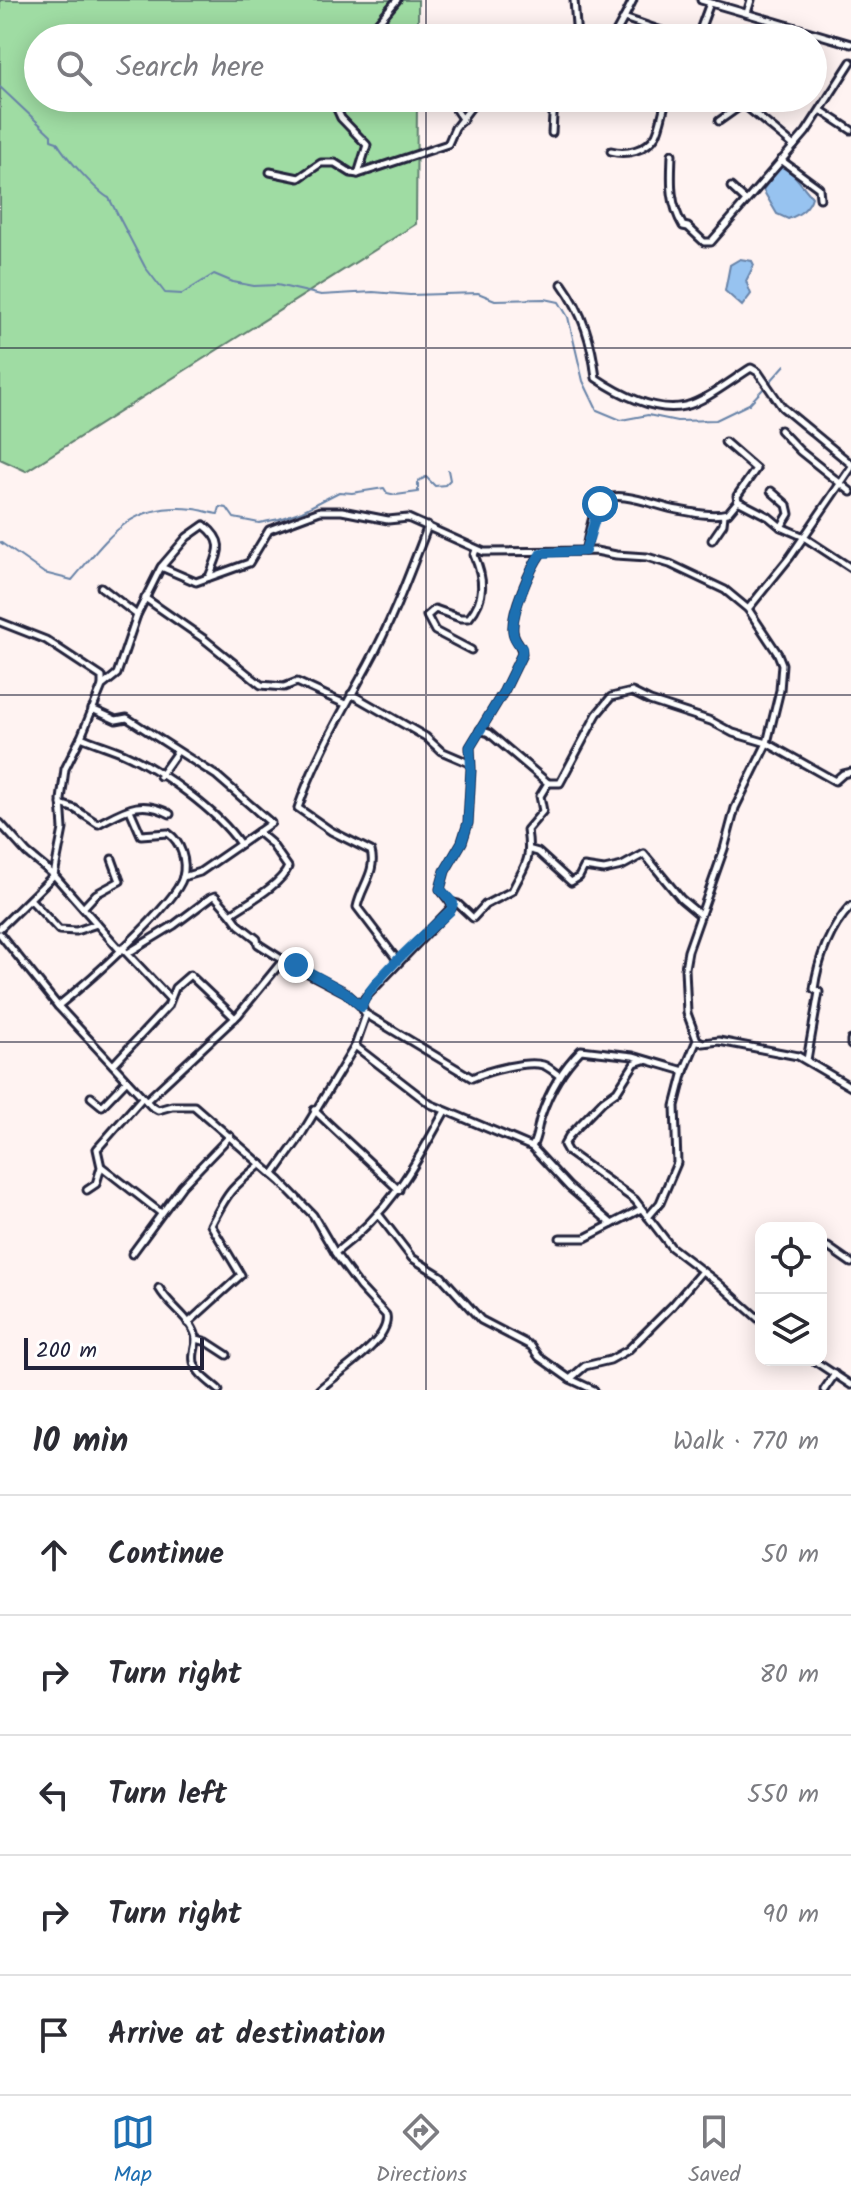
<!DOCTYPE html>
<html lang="en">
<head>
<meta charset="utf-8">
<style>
  body { margin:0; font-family:Kalam,sans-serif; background:#f7f7f7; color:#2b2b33 }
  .controls { position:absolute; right:24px; bottom:24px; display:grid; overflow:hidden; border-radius:16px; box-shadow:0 4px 20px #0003 }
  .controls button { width:72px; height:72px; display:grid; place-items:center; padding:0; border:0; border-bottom:2px solid #e1e1e2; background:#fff; color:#2b2b33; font:40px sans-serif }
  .scale { position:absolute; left:24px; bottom:20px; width:180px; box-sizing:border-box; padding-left:8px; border:4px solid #22223b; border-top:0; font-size:22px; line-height:28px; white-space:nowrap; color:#22223b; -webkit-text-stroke:6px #fff; paint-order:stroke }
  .stop { position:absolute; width:24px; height:24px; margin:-18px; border:6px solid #1f6fb2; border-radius:50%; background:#fff }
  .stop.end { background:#1f6fb2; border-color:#fff; box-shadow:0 2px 8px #0008 }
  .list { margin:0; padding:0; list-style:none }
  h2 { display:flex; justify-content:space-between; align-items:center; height:104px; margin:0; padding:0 32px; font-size:34px }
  h2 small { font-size:26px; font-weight:400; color:#7c7c81 }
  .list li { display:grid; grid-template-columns:52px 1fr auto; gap:24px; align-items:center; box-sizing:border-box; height:120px; padding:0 32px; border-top:2px solid #e1e1e2 }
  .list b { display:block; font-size:30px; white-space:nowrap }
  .list em { font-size:26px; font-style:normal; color:#7c7c81 }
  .icon { flex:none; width:44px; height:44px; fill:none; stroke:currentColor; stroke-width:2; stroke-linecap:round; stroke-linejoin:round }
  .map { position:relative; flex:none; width:851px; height:1390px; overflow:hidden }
  .search { position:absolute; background:#fff; box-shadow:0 4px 20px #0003; left:24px; right:24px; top:24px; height:88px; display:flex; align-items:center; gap:20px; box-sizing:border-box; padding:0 28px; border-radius:44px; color:#7c7c81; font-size:30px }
  .sheet { height:704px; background:#fff }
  nav { display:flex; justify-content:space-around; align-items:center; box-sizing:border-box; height:112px; border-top:2px solid #e1e1e2; background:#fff; font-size:22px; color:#7c7c81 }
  nav a { display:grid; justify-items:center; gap:4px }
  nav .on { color:#1f6fb2 }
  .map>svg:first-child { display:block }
  .green { fill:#9fdca3; stroke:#607f6f; stroke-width:2 }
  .water { fill:#97c3f0; stroke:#6883a8; stroke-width:2 }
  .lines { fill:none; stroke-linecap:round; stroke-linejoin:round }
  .stream { stroke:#6883a8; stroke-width:2 }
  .street-casing { stroke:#22223b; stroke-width:11 }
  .street { stroke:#fff; stroke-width:5 }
  .route { stroke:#1f6fb2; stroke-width:10 }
  .grid { fill:none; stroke:#22223b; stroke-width:2; stroke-opacity:0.55 }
</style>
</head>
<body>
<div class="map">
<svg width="851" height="1390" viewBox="0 0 851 1390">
  <rect width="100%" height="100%" fill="#fff3f2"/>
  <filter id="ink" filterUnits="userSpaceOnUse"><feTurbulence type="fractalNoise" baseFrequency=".0125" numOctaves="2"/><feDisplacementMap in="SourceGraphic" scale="16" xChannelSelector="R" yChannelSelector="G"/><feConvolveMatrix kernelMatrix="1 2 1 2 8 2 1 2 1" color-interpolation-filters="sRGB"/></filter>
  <g filter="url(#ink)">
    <!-- green -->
    <path class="green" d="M0,0H418V38H38V98H417L416,224L26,471L0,459Z"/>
    <!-- water -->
    <g class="water">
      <path d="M779,167L789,169L812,197C809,208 799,215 788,219L777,214L763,190Z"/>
      <path d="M740,259L752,261L754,265L746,281L751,294L742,306L725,291L730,265Z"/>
    </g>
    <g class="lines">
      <!-- stream -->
      <g class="stream">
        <path d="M0,87L51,135V140L57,142C63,154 98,193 109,198L145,267L165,293L182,294L214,274L233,282L254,286L277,285L321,295L373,292L410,295L478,293L495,300L545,299L559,302L568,317L583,381L597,410L621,420L648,415L677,421L716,420L749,404L764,388"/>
        <path d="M769,383L785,365"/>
        <path d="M0,542L44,573L72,580C108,538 130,501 194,509C202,510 210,513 218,514L220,507L227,508L234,518L259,523L279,519L302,511L339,492L352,493L384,488L387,493L396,495L418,492V481L426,477L435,486L445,485L450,480L448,470"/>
      </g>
      <!-- street casing -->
      <g class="street-casing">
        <g id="street">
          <path d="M574,0L577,38"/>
          <path d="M633,0L624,18L682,38"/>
          <path d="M701,0L851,44"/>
          <path d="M747,13L751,0"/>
          <path d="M365,38L397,0"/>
          <path d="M613,38L624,18"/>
          <path d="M697,38L710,3"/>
          <path d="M332,98L341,118L367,145L358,174"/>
          <path d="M448,98L463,120"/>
          <path d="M736,98L794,146"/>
          <path d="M822,111L851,130"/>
          <path d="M719,121L743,104"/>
          <path d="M552,133L554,98"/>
          <path d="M611,151C626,155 646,151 656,135C661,125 663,109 667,98"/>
          <path d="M672,154C671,181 669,202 683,226L688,227L704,242H711L806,132L851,62"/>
          <path d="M781,160L819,188L820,198"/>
          <path d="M270,172L299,178L321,163H335L351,173L358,174L448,144L455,128L478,98"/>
          <path d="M731,187L746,201"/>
          <path d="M562,284C583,313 592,343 596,378C620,394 655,413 685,406C704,402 733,379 751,368L758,372L782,407L851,464"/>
          <path d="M780,430L800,451L851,492"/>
          <path d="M725,442L756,469L737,496L738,501"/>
          <path d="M771,491L787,505L789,514L781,527"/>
          <path d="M712,540L723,524L724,515"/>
          <path d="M585,551C589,537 591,514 600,503C615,486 660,508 678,510C694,513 712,517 728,513L738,501L769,517L781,527L802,536L851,568"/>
          <path d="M541,553C530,569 511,612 513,631C514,641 522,644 522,654L504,691L470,747L471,769L468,823L462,842L445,871L440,889L453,906L365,998L361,1006L366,1015L355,1046L430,1104L532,1147L569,1187L612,1224L641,1209"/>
          <path d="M162,566L187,537L204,525C227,543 218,553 209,577"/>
          <path d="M101,587L137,615"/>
          <path d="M145,598L204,639L261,685L284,687L297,682L345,704"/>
          <path d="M748,609L790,557L851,468"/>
          <path d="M0,622L46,640L102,677V685"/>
          <path d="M471,650L435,631L427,616L435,609L460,618H469C486,598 484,578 474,555L476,550"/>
          <path d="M351,694L426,737L441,751L469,763"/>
          <path d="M92,709L116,720L127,718L217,776L271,823L200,872L183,877"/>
          <path d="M81,737C95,743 109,747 123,753C159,769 218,811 240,844"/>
          <path d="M160,776L177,752"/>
          <path d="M548,783H560L597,714L611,697L632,692L650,701L711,721L733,733L767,743L835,781L843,774L851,772"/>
          <path d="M61,804L75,809L98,824C125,810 141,798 170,814"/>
          <path d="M0,823L27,853L54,875L120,950"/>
          <path d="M531,850L538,852L571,882L579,877L584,867L604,870L622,866L644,854L681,899L699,914"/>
          <path d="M30,899L59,930L76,931L97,924"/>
          <path d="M453,903L458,904L473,918L485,905L512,891C525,864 532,862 527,830L543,811L540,796L548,783L489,733L480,730"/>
          <path d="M83,908L96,894L120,881L112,859"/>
          <path d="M231,914L239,925L257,939L258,944L283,960"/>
          <path d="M0,928L54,875L63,829L61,800L65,769L81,737L102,686L117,674L137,615L161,567L196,582L249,563L269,530L320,511H342L388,520L408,518L484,552L596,551L616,555L647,557L670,564L725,590L748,609L778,654L782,664L780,690L767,743L735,808L724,849L688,951L685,968L687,1013L697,1040L703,1043L719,1041L798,1056L851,1087"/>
          <path d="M0,934L58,1006L151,1106L158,1110L172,1106H194L280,1181L313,1215L337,1256L360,1287L386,1315C392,1341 335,1374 319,1390"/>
          <path d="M122,948L170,999"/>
          <path d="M128,953L174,925L210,898L215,896L231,914C247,903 281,885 288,867L271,843L258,832"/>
          <path d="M398,961L357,907C361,887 377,871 371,851L331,831L298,808C316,756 343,711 369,663C393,619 410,572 428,526"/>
          <path d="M58,1006C84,985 175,906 183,877C187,861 181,842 168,833L141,835L130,810"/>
          <path d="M366,1014L472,1078C487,1071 527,1060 543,1065C549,1067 555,1073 560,1076"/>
          <path d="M851,1040V1045"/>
          <path d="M644,1060L635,1063L617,1091L603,1101L569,1136L564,1145L568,1152L635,1200L671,1247L718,1283L761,1321"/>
          <path d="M807,1060L819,992L814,989C818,959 830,928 851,906"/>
          <path d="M113,1065L168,1006L175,988L190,975L235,1018"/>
          <path d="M91,1097L102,1106L127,1080"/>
          <path d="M146,1101L238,1015L283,960L345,992L362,1007"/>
          <path d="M314,1110L399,1190"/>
          <path d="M532,1147C538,1136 537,1127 541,1116C549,1092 563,1068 581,1050L633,1056L684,1071"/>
          <path d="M102,1167L161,1213"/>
          <path d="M273,1175L298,1140L355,1046"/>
          <path d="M87,1190L96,1184L101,1167L97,1149L142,1098"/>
          <path d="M379,1215L412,1258L441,1276L481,1320L531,1346L539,1357L570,1379L594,1390"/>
          <path d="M648,1217L660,1203L677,1163L675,1106L684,1071L697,1040"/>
          <path d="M560,1238H585L612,1224"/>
          <path d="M828,1247L851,1263"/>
          <path d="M335,1253C390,1211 412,1171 445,1111"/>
          <path d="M132,1254L182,1186L230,1136"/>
          <path d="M159,1288C168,1304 182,1312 191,1326C202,1343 191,1348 194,1362C197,1374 210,1382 219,1390"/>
          <path d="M188,1323L241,1275L211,1225C229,1190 231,1189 261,1164"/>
          <path d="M197,1339L207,1342L227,1355"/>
          <path d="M813,1360L851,1385"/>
          <path d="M570,1379L585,1366L610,1360L628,1350L673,1305L702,1271"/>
          <path d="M824,1390L835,1374"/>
        </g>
      </g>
      <!-- street -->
      <use href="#street" class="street"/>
    </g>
  </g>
  <g class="lines" filter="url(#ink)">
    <!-- route -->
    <path class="route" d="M296,965L345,992L362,1007C366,984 431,929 451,910L453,903L440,889L445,871L462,842L468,823L471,769L470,747L504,691L522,654V648C518,643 514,639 513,632C511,613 530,569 541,553L585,551L600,504"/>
  </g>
  <!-- grid -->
  <path class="grid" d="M426,0V38M426,98V1390M0,348H851M0,695H851M0,1042H851"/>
</svg>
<div class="controls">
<button><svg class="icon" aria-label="locate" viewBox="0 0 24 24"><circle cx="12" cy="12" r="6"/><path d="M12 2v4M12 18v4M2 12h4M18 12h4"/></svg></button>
<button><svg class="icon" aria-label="layers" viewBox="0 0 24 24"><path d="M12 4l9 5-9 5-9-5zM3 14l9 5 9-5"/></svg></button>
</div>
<div class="scale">200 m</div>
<div class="stop" style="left:600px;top:504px"></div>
<div class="stop end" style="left:296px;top:965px"></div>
<div class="search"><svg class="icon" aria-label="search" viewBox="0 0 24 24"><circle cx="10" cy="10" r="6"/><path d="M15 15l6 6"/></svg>Search here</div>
</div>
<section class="sheet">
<h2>10 min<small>Walk · 770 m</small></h2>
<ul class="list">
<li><svg class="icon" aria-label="ahead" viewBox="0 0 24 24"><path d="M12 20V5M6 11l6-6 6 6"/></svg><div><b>Continue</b></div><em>50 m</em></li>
<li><svg class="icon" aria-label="right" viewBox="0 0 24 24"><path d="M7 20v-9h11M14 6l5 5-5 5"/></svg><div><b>Turn right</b></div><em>80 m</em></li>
<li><svg class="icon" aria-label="left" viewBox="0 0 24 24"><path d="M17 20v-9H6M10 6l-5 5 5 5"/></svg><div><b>Turn left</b></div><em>550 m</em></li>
<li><svg class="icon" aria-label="right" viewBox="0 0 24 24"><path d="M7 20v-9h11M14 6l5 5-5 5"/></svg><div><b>Turn right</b></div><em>90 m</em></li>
<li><svg class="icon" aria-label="arrive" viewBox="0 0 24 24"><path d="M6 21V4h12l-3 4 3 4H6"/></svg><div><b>Arrive at destination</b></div></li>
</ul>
</section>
<nav>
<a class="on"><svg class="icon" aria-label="map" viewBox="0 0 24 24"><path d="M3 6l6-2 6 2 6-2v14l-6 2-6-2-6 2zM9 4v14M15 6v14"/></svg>Map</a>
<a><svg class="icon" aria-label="directions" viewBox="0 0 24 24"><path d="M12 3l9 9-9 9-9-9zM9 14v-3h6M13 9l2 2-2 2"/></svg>Directions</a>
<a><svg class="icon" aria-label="saved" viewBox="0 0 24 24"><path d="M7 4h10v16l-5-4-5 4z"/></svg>Saved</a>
</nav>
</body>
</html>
